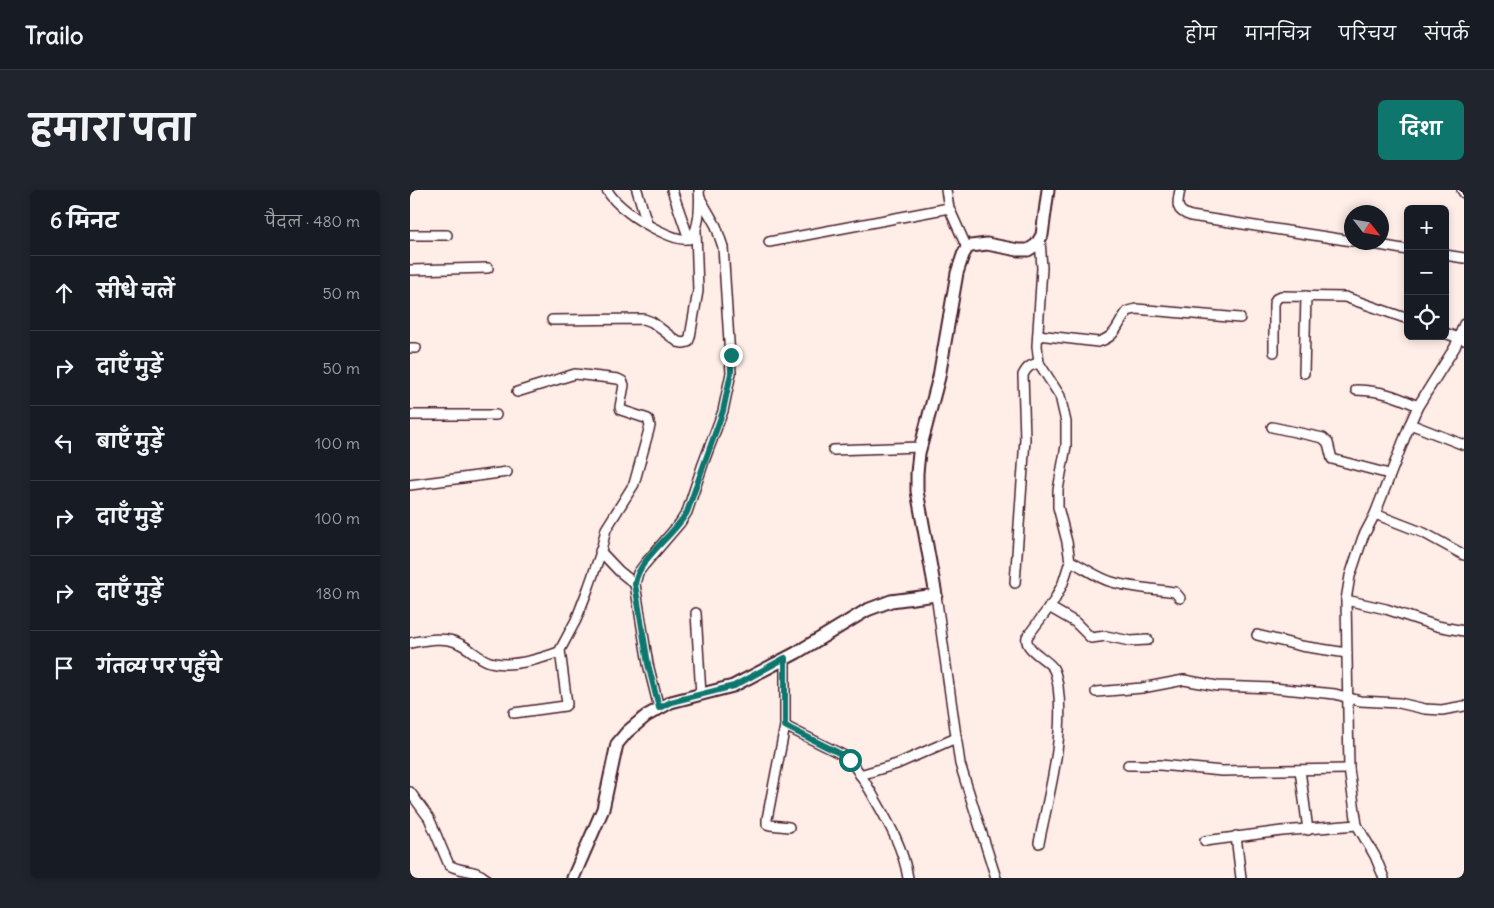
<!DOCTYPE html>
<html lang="hi">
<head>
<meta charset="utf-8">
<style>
  body { margin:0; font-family:Delius,"Playpen Sans Deva",sans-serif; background:#20242c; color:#f1f3f6 }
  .controls { position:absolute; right:15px; top:15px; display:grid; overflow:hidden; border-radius:8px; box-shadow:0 2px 8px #0003 }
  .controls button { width:45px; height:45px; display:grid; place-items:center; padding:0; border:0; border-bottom:1px solid #363941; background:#171b24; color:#f1f3f6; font:25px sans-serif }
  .compass { position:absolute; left:934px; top:15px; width:45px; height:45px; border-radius:50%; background:#171b24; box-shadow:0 2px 8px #0003; rotate:121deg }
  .stop { position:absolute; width:15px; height:15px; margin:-11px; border:4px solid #0f766e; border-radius:50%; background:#fff }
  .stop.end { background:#0f766e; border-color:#fff; box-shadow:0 1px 5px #0008 }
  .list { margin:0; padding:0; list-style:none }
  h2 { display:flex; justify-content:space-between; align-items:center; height:65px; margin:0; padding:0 20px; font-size:21px }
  h2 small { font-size:16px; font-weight:400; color:#9ea1a6 }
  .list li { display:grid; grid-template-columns:32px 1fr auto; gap:15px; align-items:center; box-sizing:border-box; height:75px; padding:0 20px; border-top:1px solid #363941 }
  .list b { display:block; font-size:19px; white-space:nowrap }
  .list em { font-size:16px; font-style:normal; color:#9ea1a6 }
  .icon { flex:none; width:28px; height:28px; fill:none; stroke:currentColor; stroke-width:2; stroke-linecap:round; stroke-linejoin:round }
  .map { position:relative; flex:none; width:1054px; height:688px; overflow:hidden; border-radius:8px }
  header { display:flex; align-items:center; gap:30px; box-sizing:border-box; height:70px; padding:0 25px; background:#171b24; border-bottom:1px solid #363941 }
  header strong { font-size:24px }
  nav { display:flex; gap:28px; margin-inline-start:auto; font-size:18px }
  .intro { display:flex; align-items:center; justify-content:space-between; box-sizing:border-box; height:120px; padding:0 30px }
  h1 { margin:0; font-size:35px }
  .button { padding:12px 22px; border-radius:8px; background:#0f766e; color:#fff; font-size:18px; font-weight:700 }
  main { display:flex; gap:30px; padding:0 30px }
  aside { flex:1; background:#171b24; border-radius:8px; box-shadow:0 2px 8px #0003 }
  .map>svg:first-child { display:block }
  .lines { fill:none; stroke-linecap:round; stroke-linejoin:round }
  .minor-casing { stroke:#4a1f2b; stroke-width:12 }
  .tertiary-casing { stroke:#4a1f2b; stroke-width:15 }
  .minor { stroke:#fff; stroke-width:9 }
  .tertiary { stroke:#fff; stroke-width:11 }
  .route { stroke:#0f766e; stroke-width:6 }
</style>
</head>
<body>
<header>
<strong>Trailo</strong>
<nav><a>होम</a><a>मानचित्र</a><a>परिचय</a><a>संपर्क</a></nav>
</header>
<div class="intro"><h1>हमारा पता</h1><a class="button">दिशा</a></div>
<main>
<aside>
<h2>6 मिनट<small>पैदल · 480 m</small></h2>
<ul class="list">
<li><svg class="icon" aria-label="ahead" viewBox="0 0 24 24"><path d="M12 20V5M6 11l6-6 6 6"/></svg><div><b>सीधे चलें</b></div><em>50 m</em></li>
<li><svg class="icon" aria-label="right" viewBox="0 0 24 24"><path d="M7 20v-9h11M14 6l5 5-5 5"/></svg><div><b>दाएँ मुड़ें</b></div><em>50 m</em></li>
<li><svg class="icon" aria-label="left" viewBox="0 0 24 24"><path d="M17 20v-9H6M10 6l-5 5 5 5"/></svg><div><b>बाएँ मुड़ें</b></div><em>100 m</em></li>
<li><svg class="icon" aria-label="right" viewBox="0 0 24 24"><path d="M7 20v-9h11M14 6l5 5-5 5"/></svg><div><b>दाएँ मुड़ें</b></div><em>100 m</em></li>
<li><svg class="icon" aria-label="right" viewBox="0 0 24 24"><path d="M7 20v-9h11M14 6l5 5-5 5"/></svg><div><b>दाएँ मुड़ें</b></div><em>180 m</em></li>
<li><svg class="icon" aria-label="arrive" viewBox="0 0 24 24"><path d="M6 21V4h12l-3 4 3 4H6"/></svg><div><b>गंतव्य पर पहुँचे</b></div></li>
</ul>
</aside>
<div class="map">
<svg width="1054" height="688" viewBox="0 0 1054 688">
  <rect width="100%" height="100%" fill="#feeee7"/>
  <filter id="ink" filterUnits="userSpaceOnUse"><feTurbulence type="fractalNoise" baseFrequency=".02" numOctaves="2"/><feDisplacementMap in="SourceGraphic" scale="10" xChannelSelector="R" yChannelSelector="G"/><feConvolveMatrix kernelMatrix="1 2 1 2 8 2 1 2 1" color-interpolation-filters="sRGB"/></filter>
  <g filter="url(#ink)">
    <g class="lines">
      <!-- minor casing -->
      <g class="minor-casing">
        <g id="minor">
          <path d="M197,0C202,9 210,16 218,22C228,30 269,55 280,48C290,41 290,12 289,0"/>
          <path d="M227,0L237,33"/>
          <path d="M262,0L279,49"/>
          <path d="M536,0L539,18L557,58"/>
          <path d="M770,0C767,14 765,21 781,26L942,51"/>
          <path d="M1052,0L1054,3"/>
          <path d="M0,45H37"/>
          <path d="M359,52L539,18"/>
          <path d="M952,52L998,60"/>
          <path d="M1035,65L1054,68"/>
          <path d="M0,80L78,78"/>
          <path d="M142,130L234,129L242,132L268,152L273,153L278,152L280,147L288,101L286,41"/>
          <path d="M1035,143L1054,150"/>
          <path d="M628,145L688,152C708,146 706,135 718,121L726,119L830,128"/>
          <path d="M0,158H6"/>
          <path d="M864,162V114L866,109L871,106L935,107L998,129"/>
          <path d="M894,183L896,106"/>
          <path d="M946,200C973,201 983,205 1008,216"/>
          <path d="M0,225H86"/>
          <path d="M1000,234L1054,255"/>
          <path d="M862,237L913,248L918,253L922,269L979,284"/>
          <path d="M423,260L510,257"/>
          <path d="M0,295L97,282"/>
          <path d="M965,324L1014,343L1054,365"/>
          <path d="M190,361L209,381L225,394"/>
          <path d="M660,371C674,377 687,388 702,392C722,398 745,399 765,402L770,408"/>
          <path d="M605,393L615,249L613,185C617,177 620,175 629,173"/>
          <path d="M526,405L550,574L586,688"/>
          <path d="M936,410L976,419L1027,436L1054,441"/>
          <path d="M639,417L665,432L681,448L696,446L720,451L738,450"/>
          <path d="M286,423L291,505"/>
          <path d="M847,445L891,456L937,463"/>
          <path d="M0,453C16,450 36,446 50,454C61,459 69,469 80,472C101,478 130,469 149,462"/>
          <path d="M375,469V536L357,629V634L360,635L379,637"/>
          <path d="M686,502L732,498L774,490L807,496L863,498L925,504L950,511L989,513L1015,519L1032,520L1054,516"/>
          <path d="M249,518L238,474L225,394L228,383L234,375L270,333L277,322L293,274L313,221L321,183L313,57L306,36L290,8"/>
          <path d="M104,523L155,516L157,514L150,460L166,430L178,399L190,365L196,339L224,294L240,236L238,229L211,220L210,217L214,195L212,191L208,189L165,184L107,202"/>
          <path d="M375,536L433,565C446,575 453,589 461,602C477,630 493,656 498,688"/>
          <path d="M718,575H750L812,581L939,579"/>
          <path d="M890,580L898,640"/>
          <path d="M450,585L487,574L546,548"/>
          <path d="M0,602L19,628L39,675C50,682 65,679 75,688"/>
          <path d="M826,646L831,688"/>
          <path d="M795,651L872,641L947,635"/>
          <path d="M629,653C639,603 655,548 648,496C647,490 646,483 643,478C636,468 614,460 617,447L644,411L653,393L660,371L657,352L648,317V300L656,256V232L650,206L629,173L627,156L632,78L630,50"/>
          <path d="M974,688L965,666L947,635L939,579L936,410L940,386L953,347L965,324L1000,234L1008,216L1045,157L1054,134"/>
        </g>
      </g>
      <!-- tertiary casing -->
      <g class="tertiary-casing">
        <path id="tertiary" d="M163,688L193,619L207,554L217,542L236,526L261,512L323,496L386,463L457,420L481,411L526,405L507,301V283L509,263L529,187L547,83L553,65L557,58L561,56L577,54L608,60H618L626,55L632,45L638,0"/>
      </g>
      <!-- minor -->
      <use href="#minor" class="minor"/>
      <!-- tertiary -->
      <use href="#tertiary" class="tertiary"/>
    </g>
  </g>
  <g class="lines" filter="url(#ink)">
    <!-- route -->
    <path class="route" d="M321,165V183L313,221L277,322C264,346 229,367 225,394L238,474L249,518L261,512L324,496L375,468V536L433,565L440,570"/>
  </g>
</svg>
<div class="controls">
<button>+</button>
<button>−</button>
<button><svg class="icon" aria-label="locate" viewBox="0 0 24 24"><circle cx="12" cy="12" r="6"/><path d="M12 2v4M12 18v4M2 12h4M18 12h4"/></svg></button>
</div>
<svg class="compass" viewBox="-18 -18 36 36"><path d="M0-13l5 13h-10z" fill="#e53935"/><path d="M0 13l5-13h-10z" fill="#9ea1a6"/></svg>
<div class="stop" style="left:440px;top:570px"></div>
<div class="stop end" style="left:321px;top:165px"></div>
</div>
</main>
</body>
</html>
